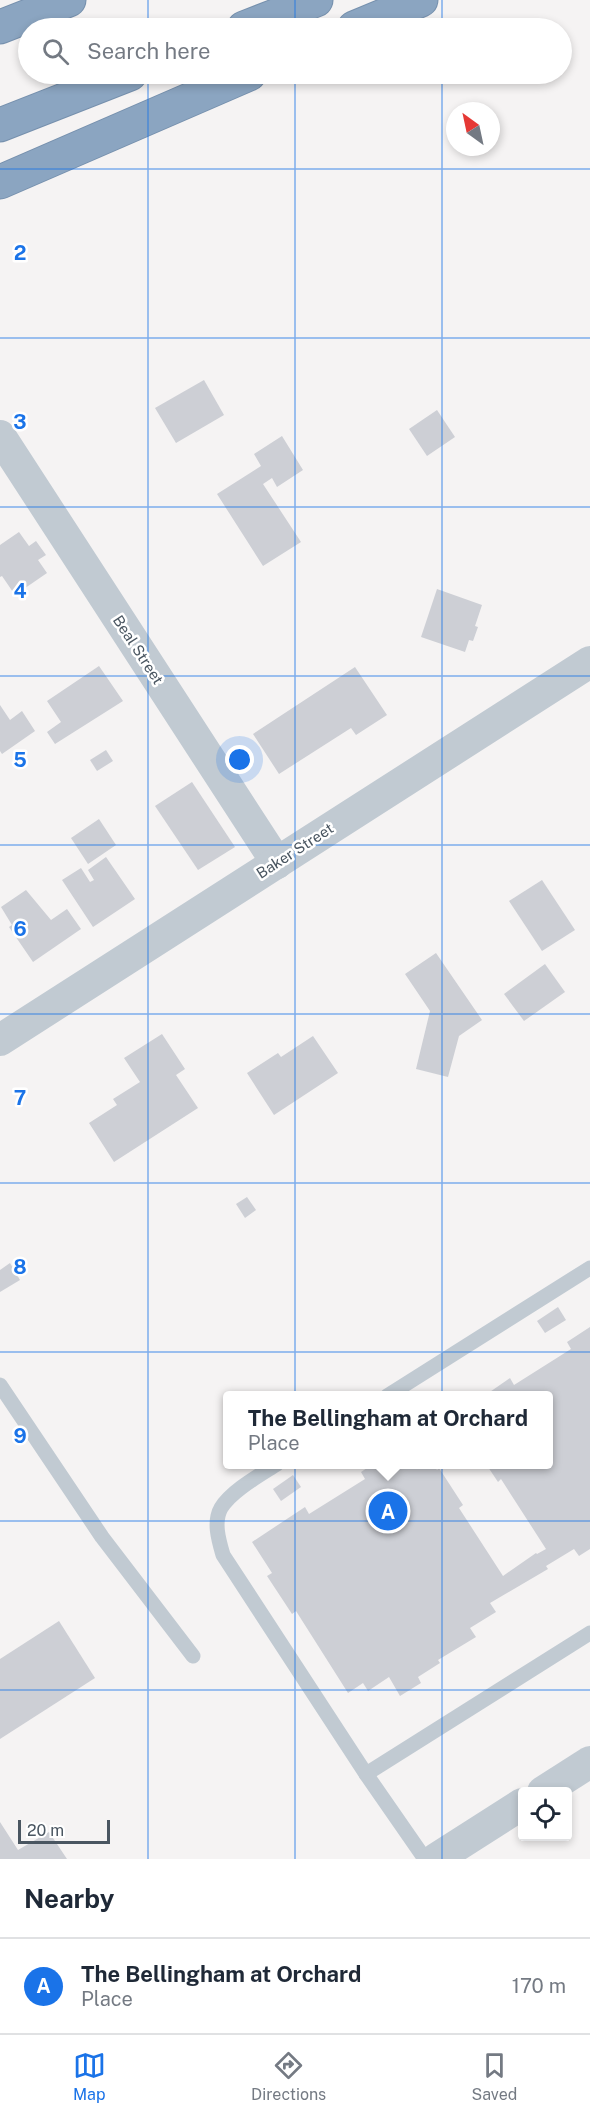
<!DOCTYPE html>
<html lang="en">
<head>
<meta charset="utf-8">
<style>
  body { margin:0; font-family:"Public Sans",sans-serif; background:#f2f2f3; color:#1f2937 }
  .controls { position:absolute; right:18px; bottom:18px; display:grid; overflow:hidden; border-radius:6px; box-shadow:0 3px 9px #0003 }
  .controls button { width:54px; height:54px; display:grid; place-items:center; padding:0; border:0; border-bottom:2px solid #e0e1e3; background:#fff; color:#1f2937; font:30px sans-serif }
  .compass { position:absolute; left:446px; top:102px; width:54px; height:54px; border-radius:50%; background:#fff; box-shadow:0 3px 9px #0003; rotate:327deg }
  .scale { position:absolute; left:18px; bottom:15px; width:92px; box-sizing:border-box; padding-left:6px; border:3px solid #4a5661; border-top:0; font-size:16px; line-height:21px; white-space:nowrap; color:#4a5661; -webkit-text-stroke:4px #fff; paint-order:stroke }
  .you { position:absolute; left:240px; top:760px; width:21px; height:21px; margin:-15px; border:4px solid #fff; border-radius:50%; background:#1a73e8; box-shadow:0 0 0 9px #1a73e833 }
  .badge { display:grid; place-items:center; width:39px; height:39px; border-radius:50%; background:#1a73e8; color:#fff; font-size:20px; font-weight:700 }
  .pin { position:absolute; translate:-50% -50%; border:3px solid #fff; box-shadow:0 2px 6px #0006 }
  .popup { position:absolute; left:223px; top:1391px; width:330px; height:78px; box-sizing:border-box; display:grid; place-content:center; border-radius:6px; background:#fff; filter:drop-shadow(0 2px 4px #0005); font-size:20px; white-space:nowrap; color:#747a83 }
  .popup b { font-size:22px; color:#1f2937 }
  .popup::after { content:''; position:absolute; left:50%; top:100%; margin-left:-12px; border:12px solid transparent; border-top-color:#fff }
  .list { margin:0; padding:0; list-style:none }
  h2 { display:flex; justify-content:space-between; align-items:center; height:78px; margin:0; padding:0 24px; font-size:26px }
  h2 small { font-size:20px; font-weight:400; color:#747a83 }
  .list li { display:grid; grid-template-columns:39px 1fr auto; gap:18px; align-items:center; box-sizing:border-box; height:96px; padding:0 24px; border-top:2px solid #e0e1e3 }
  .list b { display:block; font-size:22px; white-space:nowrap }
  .list p { margin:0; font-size:20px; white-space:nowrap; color:#747a83 }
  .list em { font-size:20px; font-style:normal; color:#747a83 }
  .icon { flex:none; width:33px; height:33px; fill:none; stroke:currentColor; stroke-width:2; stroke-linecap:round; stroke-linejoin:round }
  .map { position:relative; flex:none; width:590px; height:1859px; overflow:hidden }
  .search { position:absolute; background:#fff; box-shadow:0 3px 9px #0003; left:18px; right:18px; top:18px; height:66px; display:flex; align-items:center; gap:15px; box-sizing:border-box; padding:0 21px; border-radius:33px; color:#747a83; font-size:22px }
  .sheet { height:174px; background:#fff }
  nav { display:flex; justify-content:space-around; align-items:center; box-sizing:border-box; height:84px; border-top:2px solid #e0e1e3; background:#fff; font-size:16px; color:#747a83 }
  nav a { display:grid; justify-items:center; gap:3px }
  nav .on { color:#1a73e8 }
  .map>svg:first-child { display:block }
  .building { fill:#cdcfd5 }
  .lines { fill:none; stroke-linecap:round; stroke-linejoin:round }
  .highway-casing { stroke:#7690ad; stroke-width:35 }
  .lane { stroke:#c1cad2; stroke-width:15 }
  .street { stroke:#c1cad2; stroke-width:32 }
  .highway { stroke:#8ba5c1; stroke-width:33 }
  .grid { fill:none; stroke:#1a73e8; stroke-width:1.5; stroke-opacity:0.55 }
  .labels { text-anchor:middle; stroke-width:5; stroke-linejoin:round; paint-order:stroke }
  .street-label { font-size:15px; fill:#4a5661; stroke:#fff }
  .grid-label { font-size:20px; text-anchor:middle; font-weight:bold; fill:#1a73e8; stroke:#fff; stroke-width:5; stroke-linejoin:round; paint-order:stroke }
</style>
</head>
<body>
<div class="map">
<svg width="590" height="1859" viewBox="0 0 590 1859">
  <rect width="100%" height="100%" fill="#f5f3f3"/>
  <!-- building -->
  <g class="building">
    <path d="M204,380L224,415L176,443L155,408Z"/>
    <path d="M437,410L455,437L427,456L409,429Z"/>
    <path d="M282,436L303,470L277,487L272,478L263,484L301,542L263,566L217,494L261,466L254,454Z"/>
    <path d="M19,532L29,546L36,541L46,555L38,560L47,573L15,595L2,576L0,577V545Z"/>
    <path d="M437,589L482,605L475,626L478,627L473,641L469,640L465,652L421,637Z"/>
    <path d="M99,666L123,701L55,744L47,732L61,722L47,701Z"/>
    <path d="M355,667L387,715L356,735L351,728L279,774L253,734Z"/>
    <path d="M0,705L10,720L22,711L35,731L2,754L0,751Z"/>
    <path d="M106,750L113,761L97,771L90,760Z"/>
    <path d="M192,782L235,847L198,870L155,806Z"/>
    <path d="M99,819L116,845L88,864L71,838Z"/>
    <path d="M106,857L135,899L93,927L62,880L81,868L90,882L94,880L88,870Z"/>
    <path d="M542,880L575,930L542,951L509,901Z"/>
    <path d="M26,890L51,920L67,909L81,929L33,962L9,927L12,925L1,907Z"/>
    <path d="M436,953L482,1020L459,1036L448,1077L416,1069L430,1011L405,974Z"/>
    <path d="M545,964L565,992L524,1021L504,994Z"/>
    <path d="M162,1034L185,1069L176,1075L198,1108L114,1162L89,1123L117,1105L113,1099L140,1082L124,1058Z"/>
    <path d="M313,1036L338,1073L274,1115L247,1073L278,1053L281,1057Z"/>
    <path d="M247,1197L256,1210L245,1218L236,1204Z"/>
    <path d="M10,1263L20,1280L0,1292V1270Z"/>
    <path d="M558,1307L566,1320L545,1333L537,1321Z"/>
    <path d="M590,1327V1549L579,1556L574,1549L546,1566L548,1569L490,1603L496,1612L470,1628L476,1637L438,1660L440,1663L418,1677L421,1683L400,1696L389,1677L368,1691L363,1683L348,1693L296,1611L292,1614L267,1576L272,1573L252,1542L305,1507L309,1514L365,1479L361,1472L373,1464H433L437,1470L439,1468L463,1505L459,1508L503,1576L536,1553L537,1554L546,1549L501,1479L498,1482L486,1464H548V1396H484L510,1378L514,1385L571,1349L567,1342Z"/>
    <path d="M293,1475L301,1487L281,1501L273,1489Z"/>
    <path d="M59,1621L95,1678L0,1739V1659Z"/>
    <path d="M0,1822L18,1850L49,1832L67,1859H0Z"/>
  </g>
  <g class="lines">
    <!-- highway casing -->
    <g class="highway-casing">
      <g id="highway">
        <path d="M0,27L69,0"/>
        <path d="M244,28L316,0"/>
        <path d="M354,28L421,0"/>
        <path d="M0,125L130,74"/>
        <path d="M0,182L249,74"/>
      </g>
    </g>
    <!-- lane -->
    <g class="lane">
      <path d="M0,1385L102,1537L193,1656"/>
      <path d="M387,1396L590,1268"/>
      <path d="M277,1464C260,1475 231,1491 221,1508C213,1522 219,1541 223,1555L366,1774L425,1859"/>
      <path d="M366,1774L590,1633"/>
    </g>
    <!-- street -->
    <g class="street">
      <path d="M0,436L277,863"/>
      <path d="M0,1040L590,662"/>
      <path d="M543,1792L590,1762"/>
      <path d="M436,1859L522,1804"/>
    </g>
    <!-- highway -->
    <use href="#highway" class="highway"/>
  </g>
  <!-- grid -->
  <path class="grid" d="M148,0V28M295,0V28M442,0V28M148,74V1859M295,74V1859M442,74V1859M0,169H590M0,338H590M0,507H590M0,676H590M0,845H590M0,1014H590M0,1183H590M0,1352H590M0,1521H590M0,1690H590"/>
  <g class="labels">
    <!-- street labels -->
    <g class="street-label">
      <text transform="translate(138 650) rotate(57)" y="5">Beal Street</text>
      <text transform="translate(295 851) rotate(-33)" y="5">Baker Street</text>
    </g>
  </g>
  <g class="grid-label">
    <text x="20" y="260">2</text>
    <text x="20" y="429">3</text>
    <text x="20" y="598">4</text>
    <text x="20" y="767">5</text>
    <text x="20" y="936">6</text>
    <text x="20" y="1105">7</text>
    <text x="20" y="1274">8</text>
    <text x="20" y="1443">9</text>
  </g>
</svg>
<div class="controls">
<button><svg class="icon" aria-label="locate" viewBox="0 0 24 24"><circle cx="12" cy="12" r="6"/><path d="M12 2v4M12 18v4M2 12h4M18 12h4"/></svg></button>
</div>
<svg class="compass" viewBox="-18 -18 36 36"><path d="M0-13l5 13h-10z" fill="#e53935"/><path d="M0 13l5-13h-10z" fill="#747a83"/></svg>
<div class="scale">20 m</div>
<div class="you"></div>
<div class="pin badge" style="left:388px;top:1511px">A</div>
<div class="popup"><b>The Bellingham at Orchard</b>Place</div>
<div class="search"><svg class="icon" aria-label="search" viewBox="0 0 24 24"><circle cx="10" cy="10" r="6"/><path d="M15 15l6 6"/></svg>Search here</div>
</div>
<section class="sheet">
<h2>Nearby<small></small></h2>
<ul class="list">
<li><span class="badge">A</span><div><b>The Bellingham at Orchard</b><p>Place</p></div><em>170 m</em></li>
</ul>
</section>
<nav>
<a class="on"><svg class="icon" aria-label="map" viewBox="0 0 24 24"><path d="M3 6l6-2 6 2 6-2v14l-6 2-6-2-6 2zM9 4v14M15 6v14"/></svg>Map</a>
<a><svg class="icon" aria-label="directions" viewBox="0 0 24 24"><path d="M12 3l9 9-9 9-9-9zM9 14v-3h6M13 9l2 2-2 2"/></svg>Directions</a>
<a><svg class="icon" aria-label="saved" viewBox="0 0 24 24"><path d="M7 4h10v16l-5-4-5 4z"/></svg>Saved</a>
</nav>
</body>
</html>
